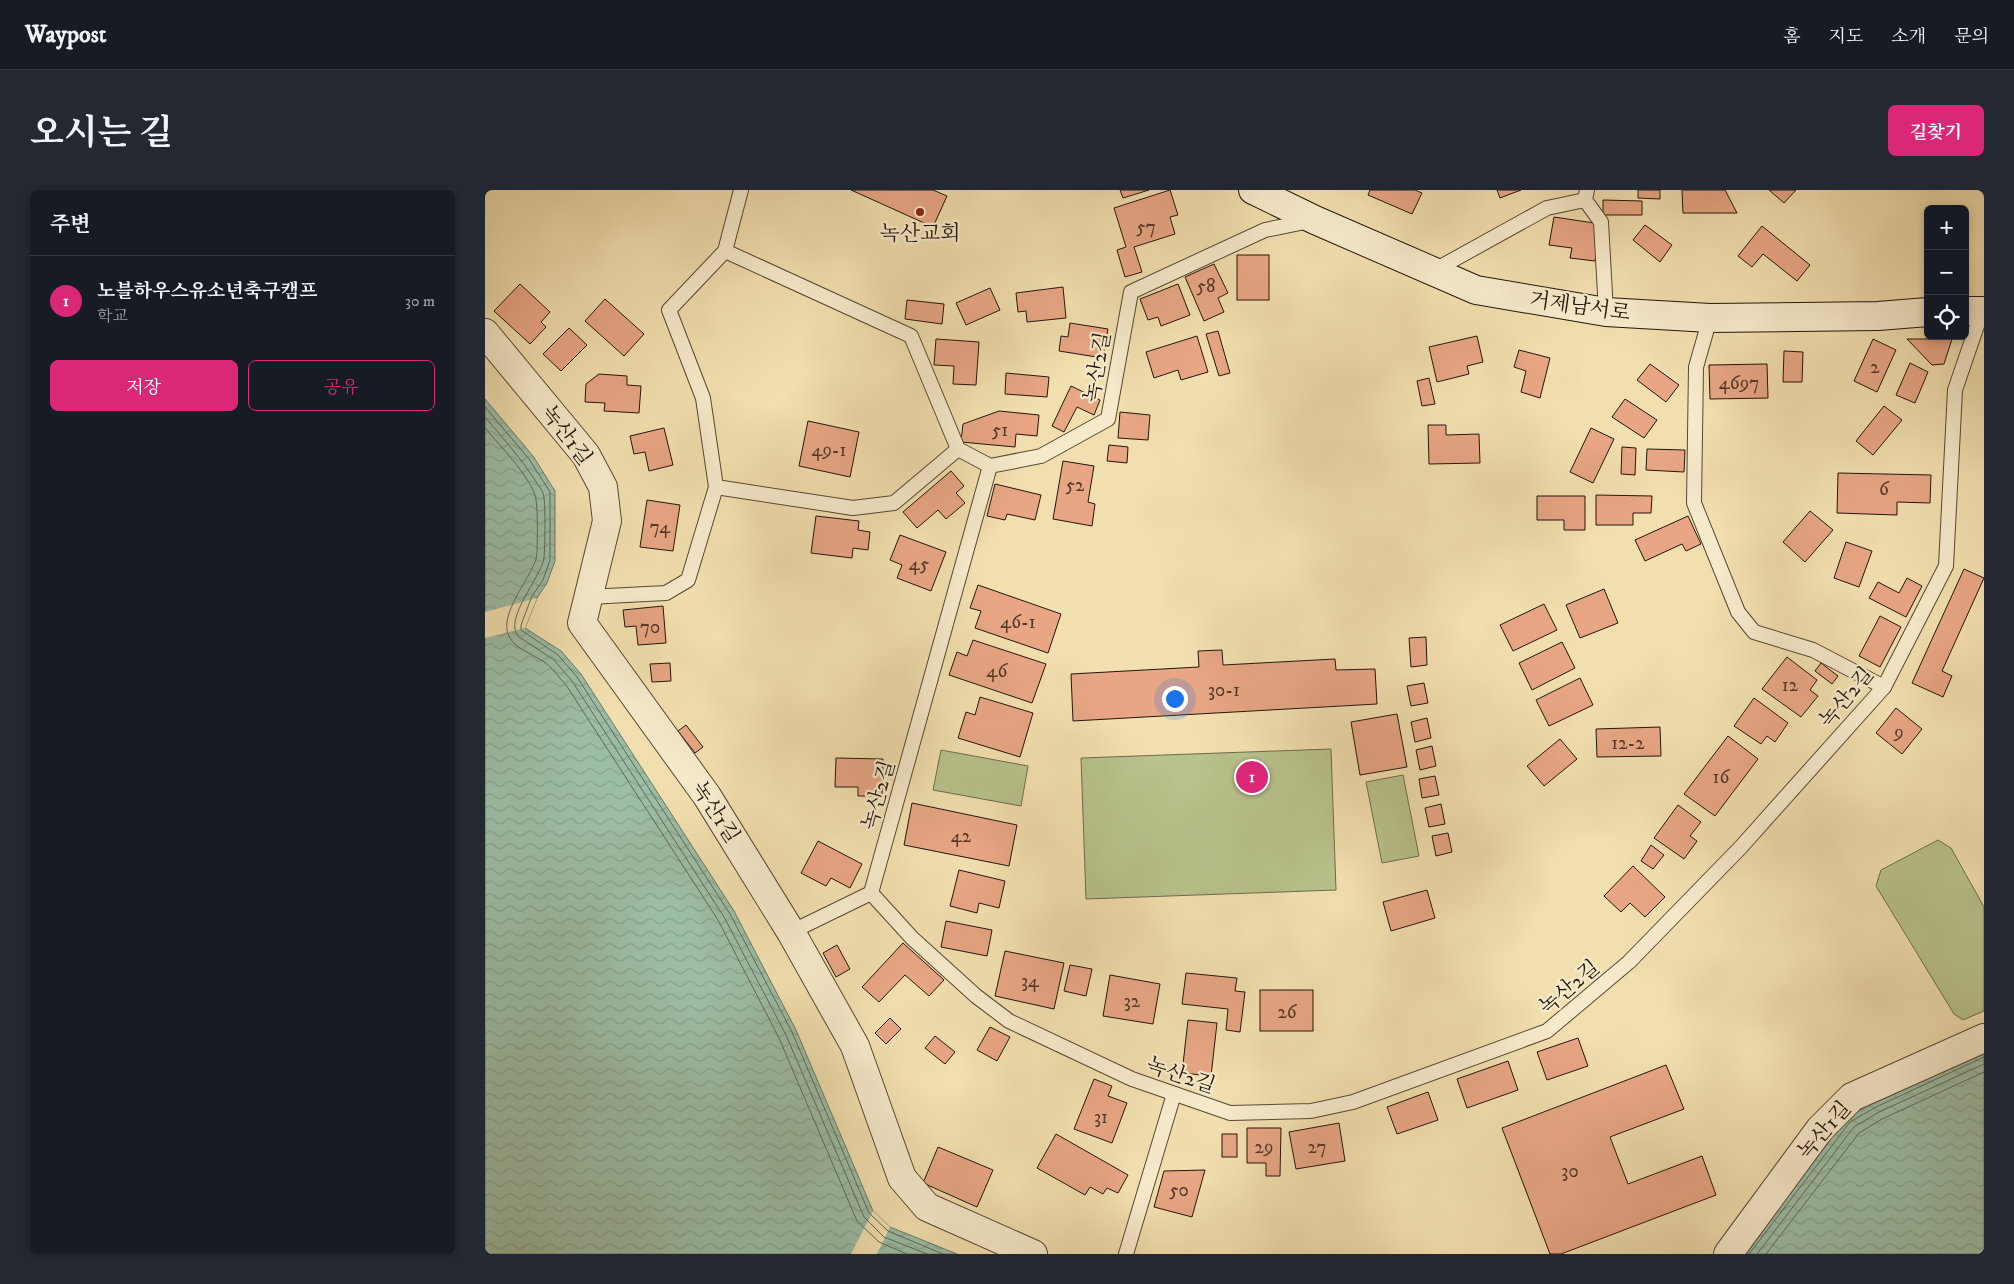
<!DOCTYPE html>
<html lang="ko">
<head>
<meta charset="utf-8">
<style>
  body { margin:0; font-family:"IM FELL DW Pica","Noto Serif KR",serif; background:#242831; color:#f1f3f6 }
  .controls { position:absolute; right:15px; top:15px; display:grid; overflow:hidden; border-radius:8px; box-shadow:0 2px 8px #0003 }
  .controls button { width:45px; height:45px; display:grid; place-items:center; padding:0; border:0; border-bottom:1px solid #363941; background:#171b24; color:#f1f3f6; font:25px sans-serif }
  .you { position:absolute; left:689px; top:508px; width:18px; height:18px; margin:-12px; border:4px solid #fff; border-radius:50%; background:#1a73e8; box-shadow:0 0 0 8px #1a73e833 }
  .badge { display:grid; place-items:center; width:32px; height:32px; border-radius:50%; background:#db2777; color:#fff; font-size:16px; font-weight:700 }
  .pin { position:absolute; translate:-50% -50%; border:2px solid #fff; box-shadow:0 1px 5px #0006 }
  .list { margin:0; padding:0; list-style:none }
  h2 { display:flex; justify-content:space-between; align-items:center; height:65px; margin:0; padding:0 20px; font-size:21px }
  h2 small { font-size:16px; font-weight:400; color:#9ea1a6 }
  .list li { display:grid; grid-template-columns:32px 1fr auto; gap:15px; align-items:center; box-sizing:border-box; height:90px; padding:0 20px; border-top:1px solid #363941 }
  .list b { display:block; font-size:19px; white-space:nowrap }
  .list p { margin:0; font-size:16px; white-space:nowrap; color:#9ea1a6 }
  .list em { font-size:16px; font-style:normal; color:#9ea1a6 }
  .actions { display:flex; gap:10px; padding:15px 20px }
  .actions a { flex:1; padding:11px 0; border:1px solid #db2777; border-radius:8px; text-align:center; font-size:18px; color:#db2777 }
  .actions .main { background:#db2777; color:#fff }
  .icon { flex:none; width:28px; height:28px; fill:none; stroke:currentColor; stroke-width:2; stroke-linecap:round; stroke-linejoin:round }
  .map { position:relative; flex:none; width:1499px; height:1064px; overflow:hidden; border-radius:8px }
  header { display:flex; align-items:center; gap:30px; box-sizing:border-box; height:70px; padding:0 25px; background:#171b24; border-bottom:1px solid #363941 }
  header strong { font-size:24px }
  nav { display:flex; gap:28px; margin-inline-start:auto; font-size:18px }
  .intro { display:flex; align-items:center; justify-content:space-between; box-sizing:border-box; height:120px; padding:0 30px }
  h1 { margin:0; font-size:35px }
  .button { padding:12px 22px; border-radius:8px; background:#db2777; color:#fff; font-size:18px; font-weight:700 }
  main { display:flex; gap:30px; padding:0 30px }
  aside { flex:1; background:#171b24; border-radius:8px; box-shadow:0 2px 8px #0003 }
  .map>svg:first-child { display:block }
  .park { fill:#b8c28c; stroke:#6d6c4b }
  .water { fill:url(#water-waves); stroke:#6b7a67 }
  .pier { fill:#f2dfaf }
  .lines { fill:none; stroke-linecap:round; stroke-linejoin:round }
  .shore { stroke:#5f6958; stroke-width:1 }
  .building { fill:#e8a685; stroke:#22150a }
  .service-casing { stroke:#564833; stroke-width:16 }
  .minor-casing { stroke:#564833; stroke-width:30 }
  .secondary-casing { stroke:#22150a; stroke-width:30 }
  .service { stroke:#f7eacb; stroke-width:14 }
  .minor { stroke:#f7eacb; stroke-width:28 }
  .secondary { stroke:#f7eacb; stroke-width:28 }
  .poi-dot { fill:#8f2418; stroke:#f7eacb; stroke-width:2 }
  .labels { text-anchor:middle; stroke-width:4.5; stroke-linejoin:round; paint-order:stroke }
  .number-label { font-size:19px; fill:#543929 }
  .poi-label { font-size:21px; fill:#22150a; stroke:#f7eacb }
  .street-label { font-size:21px; fill:#22150a; stroke:#f7eacb }
</style>
</head>
<body>
<header>
<strong>Waypost</strong>
<nav><a>홈</a><a>지도</a><a>소개</a><a>문의</a></nav>
</header>
<div class="intro"><h1>오시는 길</h1><a class="button">길찾기</a></div>
<main>
<aside>
<h2>주변<small></small></h2>
<ul class="list">
<li><span class="badge">1</span><div><b>노블하우스유소년축구캠프</b><p>학교</p></div><em>30 m</em></li>
</ul>
<div class="actions"><a class="main">저장</a><a>공유</a></div>
</aside>
<div class="map">
<svg width="1499" height="1064" viewBox="0 0 1499 1064">
  <defs>
    <pattern id="water-waves" width="16" height="10" patternUnits="userSpaceOnUse" patternTransform="scale(1.25)"><rect width="16" height="10" fill="#9cbda5"/><path d="M0 5q4-4 8 0t8 0" fill="none" stroke="#86a28d"/></pattern>
  </defs>
  <rect width="100%" height="100%" fill="#f2dfaf"/>
  <filter id="stains"><feTurbulence type="fractalNoise" baseFrequency=".004" numOctaves="4"/><feColorMatrix values="0 0 0 0 .2 0 0 0 0 .09 0 0 0 0 .02 0 0 0 .5 -.17"/></filter>
  <radialGradient id="worn" r=".72"><stop offset=".6" stop-color="#630" stop-opacity="0"/><stop offset="1" stop-color="#630" stop-opacity=".3"/></radialGradient>
  <!-- park -->
  <g class="park">
    <path d="M846,559L851,700L601,709L596,568Z"/>
    <path d="M456,560L543,576L536,616L448,600Z"/>
    <path d="M918,585L934,666L897,673L881,592Z"/>
    <path d="M1453,650L1466,658L1499,717V821L1478,830L1469,824L1391,696L1396,680Z"/>
  </g>
  <!-- water -->
  <g class="water">
    <path d="M0,209L48,266L70,301V371L62,393L52,408L40,438L76,461L96,484L249,721L311,840L388,1021L405,1037L472,1064H0Z"/>
    <path d="M1499,862V1064H1258L1361,928L1389,912Z"/>
  </g>
  <!-- pier -->
  <g class="pier">
    <path d="M52,408L40,438L0,448V422Z"/>
    <path d="M388,1021L405,1037L392,1064H366Z"/>
  </g>
  <g class="lines">
    <!-- shore -->
    <g class="shore">
      <path d="M0,217L44,269L65,302V370L58,390L47,406L36,435V440L73,465L92,487L245,724L307,842L384,1023L403,1041L458,1064"/>
      <path d="M0,227C17,247 35,267 50,290C52,294 56,298 58,303C61,310 60,358 59,368C56,388 17,430 34,447L69,470L87,491L239,727L301,845L379,1027L399,1047L442,1064"/>
      <path d="M0,238C16,257 42,283 50,305C53,311 53,363 51,369C45,389 13,425 24,446C30,460 52,465 63,475C70,481 75,489 81,495L233,730L294,848L372,1031L394,1052L422,1064"/>
      <path d="M1264,1064L1365,932L1391,917L1499,867"/>
      <path d="M1272,1064L1369,937L1394,922L1499,874"/>
      <path d="M1281,1064L1374,943L1397,929L1499,882"/>
    </g>
  </g>
  <!-- building -->
  <g class="building">
    <path d="M366,0H448L462,6L448,37Z"/>
    <path d="M635,0H664L638,8Z"/>
    <path d="M685,0L693,25L685,27L690,44L649,57L657,82L640,87L632,60L641,57L629,18Z"/>
    <path d="M885,0H930L937,3L927,24L883,5Z"/>
    <path d="M1012,0H1036L1015,8Z"/>
    <path d="M1153,0H1175V9L1153,8Z"/>
    <path d="M1197,0H1240L1252,23H1198Z"/>
    <path d="M1284,0H1311L1299,13Z"/>
    <path d="M1118,10L1157,11V25H1118Z"/>
    <path d="M1069,27L1116,34L1110,71L1085,68L1087,58L1064,55Z"/>
    <path d="M1160,35L1187,55L1175,72L1148,50Z"/>
    <path d="M1277,36L1325,75L1312,91L1278,64L1267,77L1253,66Z"/>
    <rect x="752" y="65" width="32" height="45"/>
    <path d="M729,74L743,103L733,108L739,122L719,131L700,87Z"/>
    <path d="M35,94L65,122L56,132L61,137L45,154L9,121Z"/>
    <path d="M693,94L705,125L676,136L673,127L663,130L655,109Z"/>
    <path d="M578,97L581,128L542,132L541,121L533,122L531,103Z"/>
    <path d="M505,98L515,120L481,135L471,113Z"/>
    <path d="M120,109L159,144L139,166L100,131Z"/>
    <path d="M422,110L459,114L457,134L420,129Z"/>
    <path d="M585,133L623,139L618,168L574,161L576,146L583,147Z"/>
    <path d="M84,138L102,155L76,181L58,164Z"/>
    <path d="M733,141L745,183L734,186L721,144Z"/>
    <path d="M712,146L723,182L696,190L693,180L669,188L661,162Z"/>
    <path d="M992,146L998,172L982,176L984,184L952,192L944,157Z"/>
    <path d="M451,149L494,152L491,195L468,194L469,176L449,175Z"/>
    <path d="M1388,149L1411,160L1392,202L1369,191Z"/>
    <path d="M1422,149H1467L1459,174L1447,175Z"/>
    <path d="M1034,160L1065,168L1055,208L1036,202L1041,181L1029,177Z"/>
    <path d="M1299,161L1318,162L1317,192H1298Z"/>
    <path d="M1425,173L1443,182L1430,213L1411,205Z"/>
    <path d="M1165,174L1194,195L1181,212L1152,190Z"/>
    <path d="M1282,174L1283,208L1225,209L1224,175Z"/>
    <path d="M521,183L564,187L562,207L520,204Z"/>
    <path d="M114,184L142,186V195L156,196L154,223L119,221L120,213L100,212L101,194Z"/>
    <path d="M944,188L950,214L937,216L932,191Z"/>
    <path d="M586,196L615,210L609,225L592,217L579,242L567,236Z"/>
    <path d="M1140,209L1172,230L1159,248L1127,227Z"/>
    <path d="M1399,216L1417,230L1388,265L1371,251Z"/>
    <path d="M514,221L554,225L552,246L531,244L530,257L476,252L478,234Z"/>
    <path d="M635,222L665,225L663,250L633,248Z"/>
    <path d="M323,231L374,242L365,287L314,276Z"/>
    <path d="M943,235H961V245L994,244L995,273L944,274Z"/>
    <path d="M179,238L188,275L164,281L160,262L149,264L145,246Z"/>
    <path d="M1106,238L1129,249L1108,293L1085,282Z"/>
    <path d="M624,255L643,257L642,273L622,271Z"/>
    <path d="M1137,257L1151,258L1150,285L1136,284Z"/>
    <path d="M1162,259L1200,260L1199,282L1161,280Z"/>
    <path d="M578,271L609,276L603,312L610,314L607,336L568,329Z"/>
    <path d="M466,281L479,296L471,303L480,313L461,329L453,320L432,338L418,322Z"/>
    <path d="M1353,283L1446,285L1445,313L1412,312V325L1352,323Z"/>
    <path d="M510,294L556,305L550,330L522,324L520,330L502,326Z"/>
    <path d="M1111,305L1167,306L1166,323H1148V335H1111Z"/>
    <path d="M1052,306H1100V340H1079V330H1052Z"/>
    <path d="M162,310L195,315L188,361L155,357Z"/>
    <path d="M1325,321L1348,340L1320,372L1298,352Z"/>
    <path d="M331,326L374,331L373,340L385,342L383,360L368,358L367,368L326,363Z"/>
    <path d="M1203,326L1216,354L1201,361L1197,354L1160,371L1150,350Z"/>
    <path d="M415,345L461,362L446,401L412,388L417,375L405,370Z"/>
    <path d="M1361,352L1387,361L1374,397L1349,388Z"/>
    <path d="M1479,379L1499,388L1457,481L1467,486L1458,507L1427,493Z"/>
    <path d="M1422,388L1437,396L1421,427L1384,408L1393,392L1414,403Z"/>
    <path d="M493,395L576,424L563,463L490,438L496,421L485,418Z"/>
    <path d="M1119,399L1133,433L1095,448L1081,415Z"/>
    <path d="M1059,414L1072,440L1028,461L1015,435Z"/>
    <path d="M178,416L181,453L153,455L151,436L140,437L138,420Z"/>
    <path d="M1395,426L1416,437L1395,477L1374,466Z"/>
    <path d="M941,447L942,475L926,477L924,448Z"/>
    <path d="M488,450L561,474L547,513L464,485L472,462L482,466Z"/>
    <path d="M1077,452L1090,478L1047,500L1034,473Z"/>
    <path d="M737,460L738,475L850,469L851,480L890,479L892,514L588,531L586,484L714,477L713,461Z"/>
    <path d="M1302,467L1332,490L1325,500L1333,506L1316,527L1277,499Z"/>
    <path d="M185,473L186,491L167,492L165,474Z"/>
    <path d="M1336,473L1353,486L1347,494L1330,481Z"/>
    <path d="M1095,488L1108,515L1064,536L1051,510Z"/>
    <path d="M939,493L943,513L926,516L922,496Z"/>
    <path d="M495,507L548,523L535,567L473,548L481,522L490,525Z"/>
    <path d="M1269,508L1303,533L1290,552L1282,546L1276,554L1249,536Z"/>
    <path d="M1411,518L1437,539L1417,564L1391,543Z"/>
    <path d="M912,524L922,577L875,585L866,532Z"/>
    <path d="M942,528L946,548L930,552L926,532Z"/>
    <path d="M201,535L218,557L210,563L193,541Z"/>
    <path d="M1175,537L1176,566L1112,567L1111,539Z"/>
    <path d="M1243,546L1273,569L1230,626L1199,604Z"/>
    <path d="M1075,549L1092,569L1059,596L1042,576Z"/>
    <path d="M947,556L951,576L935,580L931,560Z"/>
    <path d="M351,568L398,569L397,606H373V597H350Z"/>
    <path d="M950,586L954,605L937,608L934,589Z"/>
    <path d="M427,613L532,635L524,676L419,655Z"/>
    <path d="M956,614L960,634L944,637L940,618Z"/>
    <path d="M1193,615L1216,632L1205,646L1212,651L1199,669L1169,648Z"/>
    <path d="M963,643L967,662L951,666L947,646Z"/>
    <path d="M333,651L377,674L365,698L346,688L341,696L316,683Z"/>
    <path d="M1166,655L1179,665L1168,679L1156,671Z"/>
    <path d="M1148,676L1180,707L1160,727L1145,713L1136,722L1119,706Z"/>
    <path d="M474,680L520,691L514,718L494,713L492,723L465,716Z"/>
    <path d="M942,700L950,728L906,741L898,712Z"/>
    <path d="M461,731L507,740L502,766L456,757Z"/>
    <path d="M418,753L459,790L444,806L420,785L394,812L377,797Z"/>
    <path d="M352,755L365,779L351,787L338,763Z"/>
    <path d="M520,761L579,773L569,819L510,806Z"/>
    <path d="M585,775L607,779L601,806L579,801Z"/>
    <path d="M701,783L752,788L750,801L760,802L755,842L741,840L743,819L697,814Z"/>
    <path d="M625,785L675,794L668,834L618,826Z"/>
    <rect x="775" y="800" width="53" height="41"/>
    <path d="M405,828L416,839L401,854L390,843Z"/>
    <path d="M703,830L732,833L726,886L697,883Z"/>
    <path d="M505,837L525,847L512,871L492,860Z"/>
    <path d="M450,846L470,862L460,874L440,858Z"/>
    <path d="M1093,848L1103,876L1062,890L1052,862Z"/>
    <path d="M1023,871L1033,900L982,918L972,889Z"/>
    <path d="M1181,875L1199,919L1125,947L1143,994L1217,966L1231,1005L1076,1064H1065L1017,938Z"/>
    <path d="M609,889L627,896L623,906L642,913L627,953L589,939Z"/>
    <path d="M943,902L953,930L912,944L902,917Z"/>
    <path d="M854,933L860,971L811,979L804,942Z"/>
    <path d="M762,938H796L795,986H781V973H762Z"/>
    <path d="M571,944L643,985L633,1003L622,998L618,1004L605,997L600,1005L552,978Z"/>
    <rect x="737" y="944" width="15" height="23"/>
    <path d="M453,957L508,980L492,1017L438,993Z"/>
    <path d="M720,980L707,1027L669,1017L679,981Z"/>
  </g>
  <g class="lines">
    <!-- service casing -->
    <g class="service-casing">
      <g id="service">
        <path d="M1102,0L1100,10L1116,32L1121,122"/>
        <path d="M825,31L780,40L646,102L623,229L556,266L505,276L386,703L427,748L491,806L524,831L647,889L745,923L826,921L868,912L1062,841L1144,772L1256,657L1399,497L1461,376L1470,200L1497,121"/>
        <path d="M240,61L426,146L473,259L505,276"/>
        <path d="M948,81L1062,18L1100,10"/>
        <path d="M1225,128L1211,177L1209,313L1253,422L1269,442L1328,460L1399,497"/>
        <path d="M231,297L368,318L409,313L473,259"/>
        <path d="M103,407L181,403L203,390L231,297L218,208L184,120L240,61L256,0"/>
        <path d="M306,742L386,703"/>
        <path d="M641,1064L689,904"/>
      </g>
    </g>
    <!-- minor casing -->
    <g class="minor-casing">
      <g id="minor">
        <path d="M0,143L101,265L118,297L122,331L97,433L222,606L306,742L370,856L417,988L442,1017L548,1064"/>
        <path d="M1243,1064L1335,939L1367,907L1499,848"/>
      </g>
    </g>
    <!-- secondary casing -->
    <g class="secondary-casing">
      <g id="secondary">
        <path d="M768,0L830,30L991,100L1121,122L1225,128L1393,126L1443,122"/>
        <path d="M1480,121H1499"/>
      </g>
    </g>
    <!-- service -->
    <use href="#service" class="service"/>
    <!-- minor -->
    <use href="#minor" class="minor"/>
    <!-- secondary -->
    <use href="#secondary" class="secondary"/>
  </g>
  <!-- markers -->
  <circle class="poi-dot" cx="435" cy="22" r="5"/>
  <g class="labels">
    <!-- number labels -->
    <g class="number-label">
      <text x="661" y="43">57</text>
      <text x="721" y="102">58</text>
      <text x="1390" y="183">2</text>
      <text x="1254" y="199">4697</text>
      <text x="515" y="246">51</text>
      <text x="344" y="266">49-1</text>
      <text x="590" y="301">52</text>
      <text x="1399" y="305">6</text>
      <text x="175" y="343">74</text>
      <text x="434" y="380">45</text>
      <text x="533" y="438">46-1</text>
      <text x="165" y="443">70</text>
      <text x="512" y="487">46</text>
      <text x="1305" y="501">12</text>
      <text x="739" y="506">30-1</text>
      <text x="1414" y="548">9</text>
      <text x="1143" y="559">12-2</text>
      <text x="1236" y="593">16</text>
      <text x="476" y="652">42</text>
      <text x="545" y="797">34</text>
      <text x="647" y="817">32</text>
      <text x="802" y="828">26</text>
      <text x="616" y="933">31</text>
      <text x="779" y="963">29</text>
      <text x="832" y="963">27</text>
      <text x="1085" y="987">30</text>
      <text x="694" y="1006">50</text>
    </g>
    <!-- poi labels -->
    <g class="poi-label">
      <text x="435" y="50">녹산교회</text>
    </g>
    <!-- street labels -->
    <g class="street-label">
      <text transform="translate(1095 116) rotate(8)" y="7">거제남서로</text>
      <text transform="translate(612 177) rotate(-80)" y="7">녹산2길</text>
      <text transform="translate(82 245) rotate(53)" y="7">녹산1길</text>
      <text transform="translate(1361 507) rotate(-50)" y="7">녹산2길</text>
      <text transform="translate(393 605) rotate(-74)" y="7">녹산2길</text>
      <text transform="translate(231 622) rotate(57)" y="7">녹산1길</text>
      <text transform="translate(1084 797) rotate(-40)" y="7">녹산2길</text>
      <text transform="translate(696 885) rotate(19)" y="7">녹산2길</text>
      <text transform="translate(1339 940) rotate(-49)" y="7">녹산1길</text>
    </g>
  </g>
  <rect width="100%" height="100%" filter="url(#stains)"/>
  <rect width="100%" height="100%" fill="url(#worn)"/>
</svg>
<div class="controls">
<button>+</button>
<button>−</button>
<button><svg class="icon" aria-label="locate" viewBox="0 0 24 24"><circle cx="12" cy="12" r="6"/><path d="M12 2v4M12 18v4M2 12h4M18 12h4"/></svg></button>
</div>
<div class="you"></div>
<div class="pin badge" style="left:767px;top:587px">1</div>
</div>
</main>
</body>
</html>
